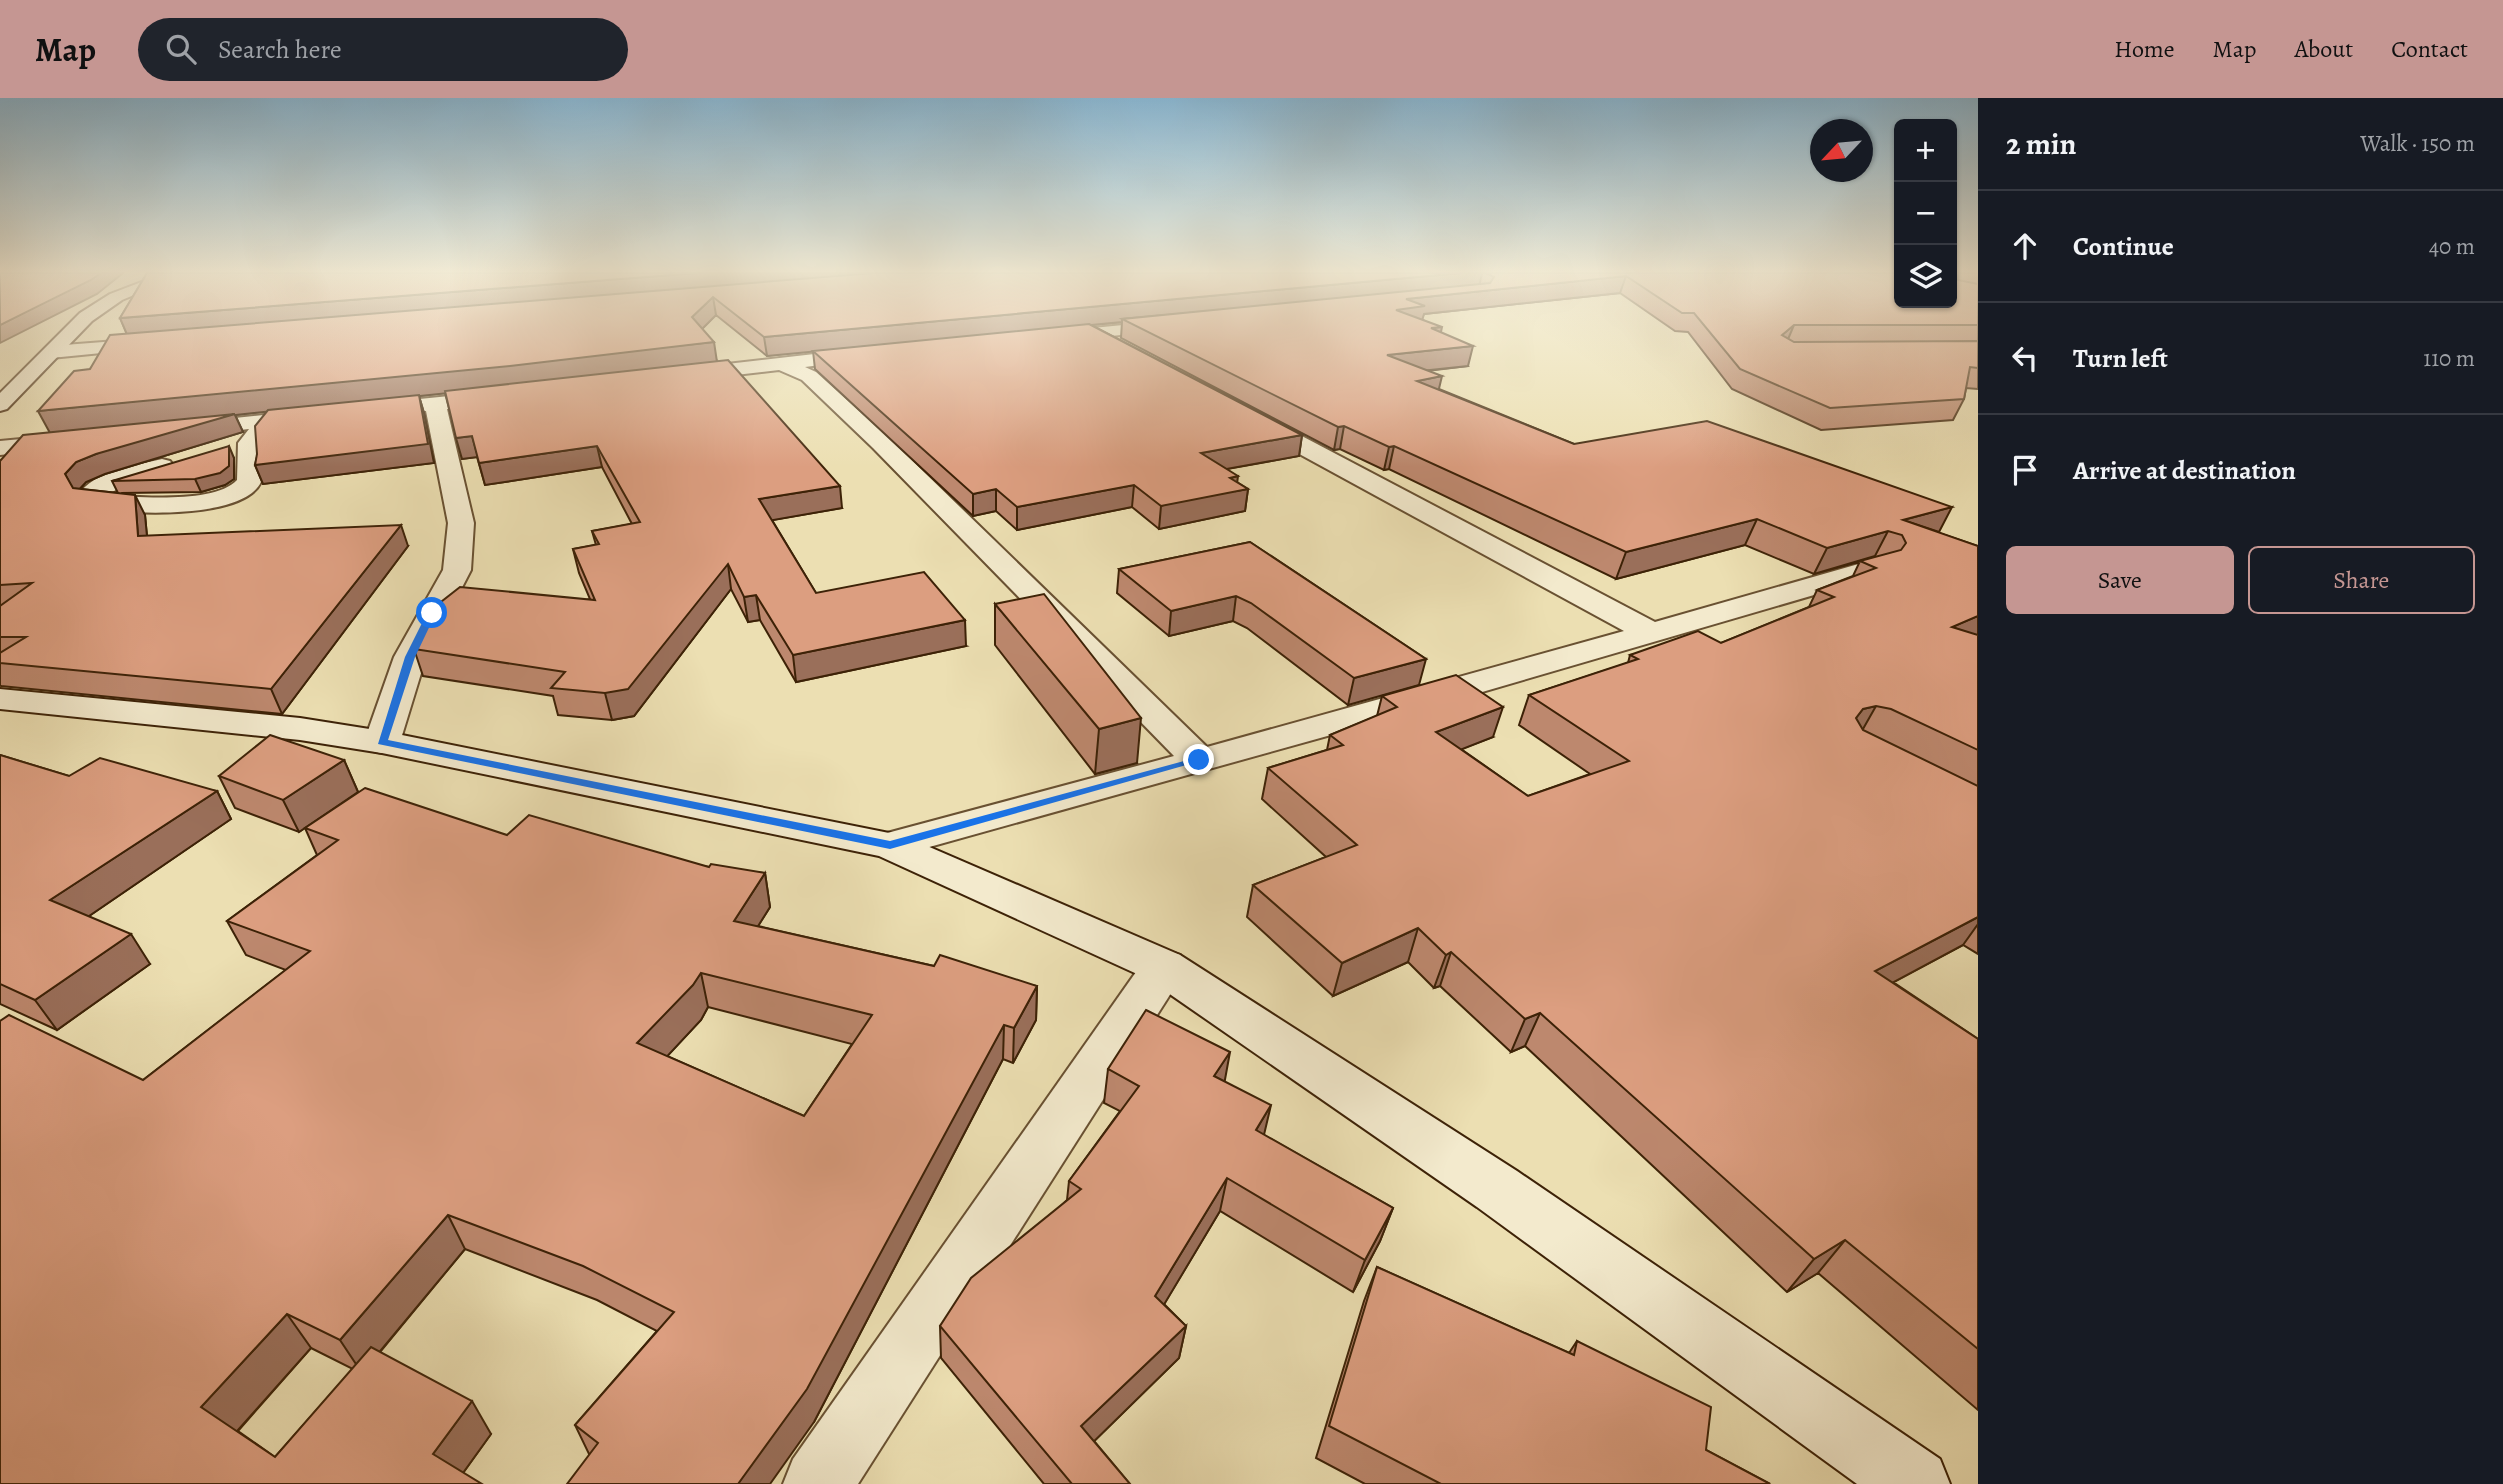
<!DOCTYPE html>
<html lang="en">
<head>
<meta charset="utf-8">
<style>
  body { margin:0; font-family:Alegreya,serif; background:#20242c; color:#f1f3f6 }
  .controls { position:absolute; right:21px; top:21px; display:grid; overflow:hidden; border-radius:10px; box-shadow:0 2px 5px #0004 }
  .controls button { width:63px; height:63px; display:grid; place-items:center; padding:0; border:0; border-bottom:2px solid #363941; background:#171b24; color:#f1f3f6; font:35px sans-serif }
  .compass { position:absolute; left:1810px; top:21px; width:63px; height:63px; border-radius:50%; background:#171b24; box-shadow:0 2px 5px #0004; rotate:244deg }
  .stop { position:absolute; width:21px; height:21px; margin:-16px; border:5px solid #1a73e8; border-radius:50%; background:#fff }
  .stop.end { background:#1a73e8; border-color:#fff; box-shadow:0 2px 7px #0008 }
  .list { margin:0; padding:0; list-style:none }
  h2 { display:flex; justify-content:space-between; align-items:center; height:91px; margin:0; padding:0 28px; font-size:30px }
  h2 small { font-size:23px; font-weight:400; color:#9ea1a6 }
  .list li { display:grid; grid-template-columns:46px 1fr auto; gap:21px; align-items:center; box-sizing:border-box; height:112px; padding:0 28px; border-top:2px solid #363941 }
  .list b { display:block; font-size:26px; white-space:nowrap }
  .list em { font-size:23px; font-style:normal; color:#9ea1a6 }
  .actions { display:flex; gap:14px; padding:21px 28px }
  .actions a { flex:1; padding:16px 0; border:2px solid #c59692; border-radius:10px; text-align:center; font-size:24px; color:#c59692 }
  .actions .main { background:#c59692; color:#111 }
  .icon { flex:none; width:38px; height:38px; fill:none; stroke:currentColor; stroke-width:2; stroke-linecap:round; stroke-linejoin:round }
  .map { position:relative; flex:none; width:1978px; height:1386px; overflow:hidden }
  header { display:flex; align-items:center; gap:42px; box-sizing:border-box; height:98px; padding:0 35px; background:#c59692; color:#111 }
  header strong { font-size:33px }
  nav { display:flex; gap:38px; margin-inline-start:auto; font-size:24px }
  .search { width:490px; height:63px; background:#20242c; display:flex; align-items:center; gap:18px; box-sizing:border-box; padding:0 24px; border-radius:38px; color:#9ea1a6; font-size:26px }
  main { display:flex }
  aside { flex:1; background:#171b24 }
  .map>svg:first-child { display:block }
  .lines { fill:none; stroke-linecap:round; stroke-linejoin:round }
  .street-casing { stroke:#695132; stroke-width:4 }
  .secondary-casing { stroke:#3d2207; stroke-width:4 }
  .street { fill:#f3eacd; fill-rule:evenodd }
  .secondary { fill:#f3eacd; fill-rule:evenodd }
  .wall { fill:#bd886e; stroke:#3d2207; stroke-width:2; fill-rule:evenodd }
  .shaded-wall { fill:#9a6f5a; stroke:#3d2207; stroke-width:2 }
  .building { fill:#dc9e80; stroke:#3d2207; stroke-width:2; fill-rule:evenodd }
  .route { fill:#1a73e8 }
</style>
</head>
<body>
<header>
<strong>Map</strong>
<div class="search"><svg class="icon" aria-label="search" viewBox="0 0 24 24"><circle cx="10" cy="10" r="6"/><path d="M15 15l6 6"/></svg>Search here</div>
<nav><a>Home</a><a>Map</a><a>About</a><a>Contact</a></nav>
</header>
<main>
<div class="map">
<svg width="1978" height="1386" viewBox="0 0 1978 1386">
  <rect width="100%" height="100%" fill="#ecdfb2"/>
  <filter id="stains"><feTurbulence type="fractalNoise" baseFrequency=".00286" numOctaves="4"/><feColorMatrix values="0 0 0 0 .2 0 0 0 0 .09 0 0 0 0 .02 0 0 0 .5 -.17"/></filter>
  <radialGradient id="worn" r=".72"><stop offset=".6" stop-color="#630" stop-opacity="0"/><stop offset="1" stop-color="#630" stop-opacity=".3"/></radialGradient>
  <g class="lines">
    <!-- street casing -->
    <g class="street-casing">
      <g id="street">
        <path d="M1174,222L1183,227L1180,231L1052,244L1043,239L1052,234Z"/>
        <path d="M156,240L162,241L165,245L162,249L51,260L42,254L51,248Z"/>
        <path d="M867,250L876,256L874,260L805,269L816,274L889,340L1207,649L1624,533L1246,327L1243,322L1246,317H1262L1655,524L1876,461L1886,464L1890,470L1886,476L1417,613L890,760L876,756L870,747L876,738L1174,658L873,350L802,282L779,272L683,283L673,277L683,271Z"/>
        <path d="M499,293L509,299L506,303L447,311L474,425L471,472L426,559L400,644L395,652L382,655L369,652L364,644L394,559L443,472L448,425L426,313L370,318L359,312L370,306Z"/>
        <path d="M311,312L319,313L322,318L319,323L274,328L260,346C260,357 265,373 261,384C243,423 119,417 84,408L77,398C95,372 134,368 162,361L170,363L174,368L170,373L132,384L106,397C137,399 215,406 237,382L238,345L249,331L186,338L178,336L175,331L178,326Z"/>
        <path d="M63,337L71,339L74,344L71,349L0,357V343Z"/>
        <path d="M1164,852L1180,857L1187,869L1180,881L858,1386H783L793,1361L1148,857Z"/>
      </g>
    </g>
    <!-- secondary casing -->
    <g class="secondary-casing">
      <g id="secondary">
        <path d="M165,175H186L122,202L92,223L7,311L0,313V295L80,215L110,196Z"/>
        <path d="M0,591L300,620L382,633L904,738L1180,857L1517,1073L1940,1361L1950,1386H1857L1477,1109L1148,881L879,758L382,655L300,642L0,611Z"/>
      </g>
    </g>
    <!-- street -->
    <use href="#street" class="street"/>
    <!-- secondary -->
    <use href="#secondary" class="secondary"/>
  </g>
  <!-- wall -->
  <g class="wall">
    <path d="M147,175H1978V291L1966,290L1964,301L1953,322L1821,332L1732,291L1688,234L1675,233L1620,195L1424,216L1422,221L1441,235L1468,268L1427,273L1439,291L1574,346L1939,435L1978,448V856L1963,847L1893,884L1978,941V1312L1818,1175L1787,1194L1525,948L1511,954L1440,888L1434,890L1408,864L1333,898L1247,819L1253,787L1326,759L1262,701L1268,670L1327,652L1330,637L1377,618L1382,598L1493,639L1461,651L1528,698L1590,676L1519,627L1529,597L1628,565L1630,557L1721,545L1809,509L1817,492L1853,478L1860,463L1877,459L1814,476L1745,447L1616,481L1389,371L1384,372L1340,351L1334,352L1121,240L1122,224L1091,227L1302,337L1299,358L1226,371L1237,384L1248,391L1245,413L1159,431L1132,409L1017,432L996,413L973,418L815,271L813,253L767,258L716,217L702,231L717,263L842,410L772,422L816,495L966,548L796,584L760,522L748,524L731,491L634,618L612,622L558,617L553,598L423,578L414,551L590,501L579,475L573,451L596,447L592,433L632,426L602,369L485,387L477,359L462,361L445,295L419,298L424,315L434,365L263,386L255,367L268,313L235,317L243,334L105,376L86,384L80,391L118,395L112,383L234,360V381L225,387L201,394L123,395L145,417L147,438L408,448L282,616L1,588L0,587V363L49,335L90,271L127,236L120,220Z"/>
    <path d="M1250,444L1426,561L1348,607L1247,530L1233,523L1169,538L1117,495L1119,471Z"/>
    <path d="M995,506L1137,665L1095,676L995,547Z"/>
    <path d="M0,657L69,678L217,693L231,721L89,818L150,866L57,932L0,906Z"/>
    <path d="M344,662L358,694L299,734L235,710L219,678Z"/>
    <path d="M305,730L507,737L709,769L765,775L770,809L758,828L934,868L1037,888L1036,922L1013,965L1003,961L814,1324L589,1356L575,1327L657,1233L597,1202L465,1151L380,1254L491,1336L463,1375L0,1386L143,982L286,872L246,857L227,823L317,757ZM708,909L852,946L804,1018L667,958L701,922ZM311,1250L353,1271L275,1359L238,1333Z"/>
    <path d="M1108,971L1224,984L1264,1037L1393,1110L1380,1143L1353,1194L1220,1113L1164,1206L1186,1228L1179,1260L1094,1343L1130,1386H1044L941,1260L940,1228L1067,1102L1069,1083L1120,1013L1104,1005Z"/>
    <path d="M1377,1169L1569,1255L1577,1243L1706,1352L1770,1386H1365L1316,1360L1364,1203Z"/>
  </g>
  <!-- shaded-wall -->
  <g class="shaded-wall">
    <path d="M101,175H123L97,196L0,245V227Z"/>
    <path d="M697,175H901L128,239L120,220Z"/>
    <path d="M1461,175H1482L1479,189L1122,221V224L767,258L764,239Z"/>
    <path d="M1626,178L1620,195L1424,216L1421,226L1396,212L1406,201Z"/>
    <path d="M713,199L716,217L695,238L692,219Z"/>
    <path d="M1794,227L1786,246L1782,237Z"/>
    <path d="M1442,229L1438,248L1431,230Z"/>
    <path d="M714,244L717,264L515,288L419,298L424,315L434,365L263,386L255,367L419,298L235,317L243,334L105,376L86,384L75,396L65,376L76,364L96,356L50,335L38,313Z"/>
    <path d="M1473,248L1468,268L1383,277L1387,257Z"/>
    <path d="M1442,278L1437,299L1417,283Z"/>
    <path d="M1344,328L1340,351L1334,352L1338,329Z"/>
    <path d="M1302,337L1299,358L1199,376L1201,355Z"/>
    <path d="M472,338L478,359L462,361L456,340Z"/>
    <path d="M229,348L234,360V381L225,387L201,394L195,381Z"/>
    <path d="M597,348L602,369L485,387L479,365Z"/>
    <path d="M1394,348L1389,371L1384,372L1389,349Z"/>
    <path d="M1238,378L1236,393L1248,391L1245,413L1159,431L1161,408L1230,380Z"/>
    <path d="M1134,387L1132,409L1017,432V409Z"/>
    <path d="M840,388L842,410L762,424L759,401Z"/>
    <path d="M996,391V413L973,418V396Z"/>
    <path d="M135,397L145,417L149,460L138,438Z"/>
    <path d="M1952,409L1939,434L1903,422Z"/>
    <path d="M1757,421L1745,447L1616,481L1626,454Z"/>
    <path d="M401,427L408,448L282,616L271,591Z"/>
    <path d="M1888,433L1875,458L1814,476L1827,450Z"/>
    <path d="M728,466L731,491L634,618L612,622L605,595Z"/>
    <path d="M756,497L760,522L748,524L744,499Z"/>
    <path d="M1236,498L1233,523L1169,538L1171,513Z"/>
    <path d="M1978,518V539L1952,529Z"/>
    <path d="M965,522L966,548L796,584L793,557Z"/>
    <path d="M1426,561L1419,587L1348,607L1354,580Z"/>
    <path d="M1876,608L1859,638L1856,620L1863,611Z"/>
    <path d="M1503,609L1493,639L1427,665L1436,634Z"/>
    <path d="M1141,620L1137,665L1095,676L1099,631Z"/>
    <path d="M344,662L358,694L299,734L283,702Z"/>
    <path d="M217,693L231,721L70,831L50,802Z"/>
    <path d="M765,775L770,809L740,857L734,823Z"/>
    <path d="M1978,819V826L1963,847L1853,906L1875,873Z"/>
    <path d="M1418,830L1408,864L1333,898L1342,865Z"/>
    <path d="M131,836L150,866L57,932L35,902Z"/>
    <path d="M1451,854L1440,888L1434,890L1446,857Z"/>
    <path d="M701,875L708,909L701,922L647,980L637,945Z"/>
    <path d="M1037,888L1036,922L1013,965L1014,930Z"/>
    <path d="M1540,915L1525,948L1511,954L1525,921Z"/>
    <path d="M1004,927L1003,961L814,1324L770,1386H738Z"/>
    <path d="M1230,954L1224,987L1214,978Z"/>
    <path d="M1271,1007L1263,1041L1256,1032Z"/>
    <path d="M1227,1080L1220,1113L1150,1230L1155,1198Z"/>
    <path d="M1393,1110L1380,1143L1353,1194L1365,1162Z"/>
    <path d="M448,1117L465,1151L362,1275L340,1242Z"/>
    <path d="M1845,1142L1818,1175L1787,1194L1814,1161Z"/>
    <path d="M287,1216L311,1250L230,1341L201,1309Z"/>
    <path d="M1186,1228L1179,1260L1078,1359L1081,1328Z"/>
    <path d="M472,1303L491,1336L455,1386L433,1356Z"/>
  </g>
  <!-- building -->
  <g class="building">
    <path d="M0,175H101L91,182L0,227Z"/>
    <path d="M147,175H697L120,220Z"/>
    <path d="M874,175H1461L764,239L713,199L692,219L714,244L510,268L38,313L74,273L90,271L110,237Z"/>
    <path d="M1486,175H1899V205H1952V175H1958V182L1978,186V227H1794L1782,237L1794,244L1978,243V270L1970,269L1964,301L1830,310L1740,271L1694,215H1682L1626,178L1406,201L1425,208L1396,212L1442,229L1431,230L1473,248L1387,257L1442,278L1417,283L1574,346L1707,323L1952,409L1903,422L1978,448V518L1952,529L1978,537V652L1891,611L1876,608L1863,611L1856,620L1863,632L1978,688V819L1875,873L1978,941V1251L1845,1142L1814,1161L1540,915L1525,921L1451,854L1446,857L1418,830L1342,865L1253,787L1357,747L1268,670L1343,647L1330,637L1397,609L1382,598L1456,577L1503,609L1436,634L1528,698L1629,663L1529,597L1638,561L1630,557L1698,533L1721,545L1834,499L1817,492L1876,470L1860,463L1901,452L1906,445L1902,437L1888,433L1827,450L1757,421L1626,454L1394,348L1389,349L1344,328L1338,329L1122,221L1490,185L1494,179Z"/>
    <path d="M1089,226L1302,337L1201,355L1238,378L1230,380L1248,391L1161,408L1134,387L1017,409L996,391L973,396L813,253Z"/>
    <path d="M728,262L840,388L759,401L816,495L924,474L965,522L793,557L756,497L744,499L728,466L628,591L605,595L551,590L565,574L414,551L432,511L460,489L595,502L573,451L599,446L592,433L640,424L597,348L479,365L472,338L456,340L445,293Z"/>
    <path d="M419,297L428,346L255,367L257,356L255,328L268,312Z"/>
    <path d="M235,316L96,356L76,364L65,376L73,390L135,397L138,438L401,427L271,591L0,565V555L26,539H0V508L32,485L0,487V363L23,337Z"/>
    <path d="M229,348V368L220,375L195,381L112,383Z"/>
    <path d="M1250,444L1426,561L1354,580L1251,505L1236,498L1171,513L1119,471Z"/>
    <path d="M1044,496L1141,620L1099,631L995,506Z"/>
    <path d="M270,637L344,662L283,702L219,678Z"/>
    <path d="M0,657L69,678L100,660L217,693L50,802L131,836L35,902L0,886Z"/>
    <path d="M365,690L507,737L529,717L709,769L711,766L765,775L734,823L934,868L940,857L1037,888L1014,930L1004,927L807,1291L738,1386H567L598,1345L575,1327L674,1214L583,1168L448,1117L340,1242L287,1216L201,1309L275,1359L371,1249L472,1303L433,1356L482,1386H0V923L9,917L143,982L310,853L227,823L338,742L305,730ZM701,875L872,917L804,1018L637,945L693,887Z"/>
    <path d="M1146,912L1230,954L1214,978L1271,1007L1256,1032L1393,1110L1365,1162L1227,1080L1155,1198L1186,1228L1081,1328L1130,1386H1072L940,1228L971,1180L1081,1091L1069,1083L1139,988L1108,971Z"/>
    <path d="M1377,1169L1574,1257L1577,1243L1711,1309L1706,1352L1770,1386H1441L1329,1328Z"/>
  </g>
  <!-- sky -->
  <linearGradient id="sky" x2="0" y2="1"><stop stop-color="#89b7d3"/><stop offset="0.47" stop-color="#f6f1dc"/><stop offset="1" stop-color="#f6f1dc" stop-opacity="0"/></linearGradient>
  <rect width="1978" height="369" fill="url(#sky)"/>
  <!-- route -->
  <path class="route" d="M432,513L436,515L415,559L388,642L890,743L1195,660L1204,662L890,751L378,646L405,559L427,515Z"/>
  <rect width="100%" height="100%" filter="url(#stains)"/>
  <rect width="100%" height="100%" fill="url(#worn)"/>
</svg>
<div class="controls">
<button>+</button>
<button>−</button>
<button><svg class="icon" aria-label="layers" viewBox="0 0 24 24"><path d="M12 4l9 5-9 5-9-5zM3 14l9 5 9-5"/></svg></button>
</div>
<svg class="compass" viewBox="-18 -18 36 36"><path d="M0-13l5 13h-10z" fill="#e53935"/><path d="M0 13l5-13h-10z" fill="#9ea1a6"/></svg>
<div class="stop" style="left:432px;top:515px"></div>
<div class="stop end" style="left:1199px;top:662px"></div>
</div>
<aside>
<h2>2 min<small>Walk · 150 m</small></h2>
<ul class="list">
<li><svg class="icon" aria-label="ahead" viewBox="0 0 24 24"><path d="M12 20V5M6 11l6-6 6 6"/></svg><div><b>Continue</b></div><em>40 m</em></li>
<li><svg class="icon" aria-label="left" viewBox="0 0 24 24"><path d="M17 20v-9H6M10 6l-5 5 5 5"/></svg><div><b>Turn left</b></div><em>110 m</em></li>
<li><svg class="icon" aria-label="arrive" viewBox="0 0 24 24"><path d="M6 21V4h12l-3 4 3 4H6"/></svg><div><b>Arrive at destination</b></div></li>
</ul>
<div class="actions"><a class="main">Save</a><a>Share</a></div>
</aside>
</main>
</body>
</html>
